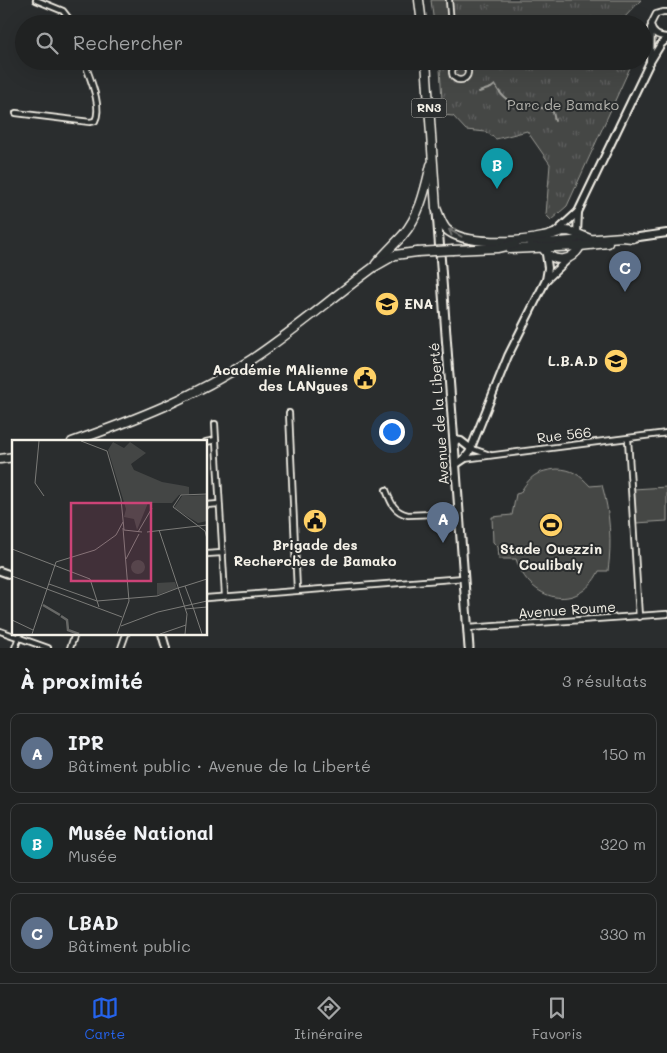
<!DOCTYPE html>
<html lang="fr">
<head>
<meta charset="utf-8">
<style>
  body { margin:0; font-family:Mali,sans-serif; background:#2d2f2f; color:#f1f3f6 }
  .you { position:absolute; left:391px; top:431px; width:18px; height:18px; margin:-12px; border:4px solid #fff; border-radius:50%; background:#1a73e8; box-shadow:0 0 0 8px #1a73e833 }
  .badge { display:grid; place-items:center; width:32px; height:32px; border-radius:50%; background:#2563eb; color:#fff; font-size:16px; font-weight:700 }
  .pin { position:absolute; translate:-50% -41px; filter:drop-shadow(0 1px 2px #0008) }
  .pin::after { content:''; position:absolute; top:26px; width:18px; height:15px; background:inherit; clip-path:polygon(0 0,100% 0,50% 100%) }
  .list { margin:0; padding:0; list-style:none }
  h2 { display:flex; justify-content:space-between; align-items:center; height:65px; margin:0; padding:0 20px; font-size:21px }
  h2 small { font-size:16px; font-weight:400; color:#a2a4a5 }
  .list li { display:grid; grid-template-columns:32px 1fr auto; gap:15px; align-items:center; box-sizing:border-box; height:80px; margin:0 10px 10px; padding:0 10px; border:1px solid #3d3f40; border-radius:10px }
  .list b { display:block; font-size:19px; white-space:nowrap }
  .list p { margin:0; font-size:16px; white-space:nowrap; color:#a2a4a5 }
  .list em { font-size:16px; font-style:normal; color:#a2a4a5 }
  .icon { flex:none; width:28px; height:28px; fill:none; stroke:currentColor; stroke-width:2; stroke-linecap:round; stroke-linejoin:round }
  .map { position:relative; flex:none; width:667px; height:648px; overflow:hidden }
  .search { position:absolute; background:#202222; box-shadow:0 5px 20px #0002; left:15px; right:15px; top:15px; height:55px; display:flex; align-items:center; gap:12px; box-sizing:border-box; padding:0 18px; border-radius:28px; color:#a2a4a5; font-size:19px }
  .sheet { height:335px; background:#202222 }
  nav { display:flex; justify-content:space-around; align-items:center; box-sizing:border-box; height:70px; border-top:1px solid #3d3f40; background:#202222; font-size:14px; color:#a2a4a5 }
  nav a { display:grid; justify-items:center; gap:2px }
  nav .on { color:#2563eb }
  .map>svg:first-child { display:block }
  .park { fill:url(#park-tufts); stroke:#9c9c96 }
  .pitch { fill:#444645; stroke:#9c9c96 }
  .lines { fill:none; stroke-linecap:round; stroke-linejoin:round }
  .stream { stroke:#9f9f9a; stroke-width:2 }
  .street-casing { stroke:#f4f1e8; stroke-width:8 }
  .secondary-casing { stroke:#f4f1e8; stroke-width:10 }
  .primary-casing { stroke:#f4f1e8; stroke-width:11 }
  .highway-casing { stroke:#f4f1e8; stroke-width:11 }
  .street { stroke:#2a2d2e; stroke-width:4.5 }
  .secondary { stroke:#2a2d2e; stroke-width:6 }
  .primary { stroke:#2a2d2e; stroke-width:7 }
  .highway { stroke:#2a2d2e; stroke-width:8 }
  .highway-bridge-casing { stroke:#f4f1e8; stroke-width:11; stroke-linecap:butt }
  .highway-bridge { stroke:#2a2d2e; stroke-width:8 }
  .oneway { stroke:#71726f }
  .labels { text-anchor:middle; stroke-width:4; stroke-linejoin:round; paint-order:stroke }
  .shield { fill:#2a2d2e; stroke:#b7b6b0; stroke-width:1 }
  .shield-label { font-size:12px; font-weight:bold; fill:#f4f1e8 }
  .park-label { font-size:14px; fill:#b6b5af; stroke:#2a2d2e }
  .poi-label { font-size:14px; font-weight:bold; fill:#f4f1e8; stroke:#2a2d2e; text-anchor:end }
  .street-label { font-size:14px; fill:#f4f1e8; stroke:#2a2d2e }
  .inset-river { fill:none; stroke:#676866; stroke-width:2.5 }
  .inset-road { fill:none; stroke:#7b7b78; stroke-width:1 }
  .view { fill:#cc4377; fill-opacity:0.15; stroke:#cc4377; stroke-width:2.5 }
  .inset-edge { fill:none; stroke:#f4f1e8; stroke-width:2.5 }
</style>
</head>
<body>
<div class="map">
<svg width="667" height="648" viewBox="0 0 667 648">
  <defs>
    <pattern id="park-tufts" width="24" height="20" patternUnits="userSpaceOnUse" patternTransform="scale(1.25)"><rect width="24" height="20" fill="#444645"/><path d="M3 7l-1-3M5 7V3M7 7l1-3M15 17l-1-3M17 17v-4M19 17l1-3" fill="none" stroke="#606160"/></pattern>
  </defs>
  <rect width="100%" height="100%" fill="#2a2d2e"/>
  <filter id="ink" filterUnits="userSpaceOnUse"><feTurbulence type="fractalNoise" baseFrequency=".02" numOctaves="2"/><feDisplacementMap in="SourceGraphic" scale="10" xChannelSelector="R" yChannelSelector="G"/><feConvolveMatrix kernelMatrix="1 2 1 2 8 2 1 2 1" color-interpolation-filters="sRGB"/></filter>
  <g filter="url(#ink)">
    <!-- park -->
    <g class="park">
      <path d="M431,0H641L623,19V24H434Z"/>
      <path d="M444,61H633L567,206L551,220L546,215L550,164L527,131L496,139L486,132L466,130L453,116L443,115L440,69Z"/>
    </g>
    <!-- pitch -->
    <g class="pitch">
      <path d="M557,469C572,469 580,475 590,486L602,485C610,513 612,542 608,571H599C578,614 529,601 516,559H499L498,547L493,542L492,517L512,515L516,494L520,493C530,476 537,471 557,469Z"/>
      <path d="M667,487V521L636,523L633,489Z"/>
    </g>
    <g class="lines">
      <!-- stream -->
      <path class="stream" d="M479,92L491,88L495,85C508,109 525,106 549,109L553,112L555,121"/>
      <!-- street casing -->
      <g class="street-casing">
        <g id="street">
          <path d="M36,0L63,11L73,24"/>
          <path d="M449,0L451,24"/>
          <path d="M667,12H663L656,14L651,24C652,33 658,37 667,37"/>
          <circle cx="460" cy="72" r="8"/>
          <path d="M16,113L90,122L95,121C103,107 89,76 84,61"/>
          <path d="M289,413L297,590"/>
          <path d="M215,424L225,595"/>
          <path d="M628,439L639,617"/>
          <path d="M206,442L216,440"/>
          <path d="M470,448L490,455"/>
          <path d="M464,459L667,433"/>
          <path d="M386,490C391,503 394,512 408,515L459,513"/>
          <path d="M206,505L219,504"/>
          <path d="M206,554L222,553"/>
          <path d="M206,598L464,578"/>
          <path d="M468,628L667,614"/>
          <path d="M0,631L48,648"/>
          <path d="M15,648L20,634"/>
          <path d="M70,648L75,634"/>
          <path d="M121,648L126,634"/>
        </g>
      </g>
      <!-- secondary casing -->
      <g class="secondary-casing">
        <g id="secondary">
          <path d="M650,62L651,28"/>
          <path d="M555,233L578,212"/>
          <path d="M577,234L578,212L650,62L661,44L667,39"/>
          <path d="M632,238L667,233"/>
          <path d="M546,254L548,268L546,280"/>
          <path d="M454,440L461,441L470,448"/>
          <path d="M455,465L464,459L469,453L508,356L546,280L568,259"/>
          <path d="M0,571L14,576"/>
          <path d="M162,634L166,648"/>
        </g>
      </g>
      <!-- primary casing -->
      <g class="primary-casing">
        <path id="primary" d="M437,212L469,648"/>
      </g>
      <!-- highway casing -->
      <g class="highway-casing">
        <g id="highway">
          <path d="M419,0L422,24"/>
          <path d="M426,61L436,208C439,215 441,223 446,229C463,246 520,242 543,237C550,236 557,232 565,231C574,231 582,236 590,239"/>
          <path d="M532,244L622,237L632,238"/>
          <path d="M543,248C553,265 574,262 581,244"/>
          <path d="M510,249L580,246L608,243"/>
          <path d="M453,250L498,248L515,244"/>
          <path d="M376,264C384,254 394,245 403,235C420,215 425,190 431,165"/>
          <path d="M72,442C137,419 194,397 252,359C294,331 333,297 374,267L395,255L417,252"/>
          <path d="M0,459L14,457"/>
        </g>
      </g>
      <!-- street -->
      <use href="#street" class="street"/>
      <!-- secondary -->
      <use href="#secondary" class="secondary"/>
      <!-- primary -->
      <use href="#primary" class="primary"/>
      <!-- highway -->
      <use href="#highway" class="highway"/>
      <!-- highway-bridge casing -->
      <g class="highway-bridge-casing">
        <path id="highway-bridge" d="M417,252L453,250"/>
      </g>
      <!-- highway-bridge -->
      <use href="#highway-bridge" class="highway-bridge"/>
    </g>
    <!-- one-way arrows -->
    <defs><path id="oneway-shaft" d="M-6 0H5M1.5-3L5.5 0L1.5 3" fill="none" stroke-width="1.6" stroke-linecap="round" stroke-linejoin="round" transform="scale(1.25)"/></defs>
    <use class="oneway" href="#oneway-shaft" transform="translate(455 233) rotate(-151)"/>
  </g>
  <!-- icons -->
  <defs>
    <g id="school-disc" transform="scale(1.25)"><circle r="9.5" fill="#ffd166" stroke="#2a2d2e"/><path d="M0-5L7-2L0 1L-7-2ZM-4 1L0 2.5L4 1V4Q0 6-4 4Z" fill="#111"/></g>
    <g id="civic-disc" transform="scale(1.25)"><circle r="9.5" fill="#ffd166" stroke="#2a2d2e"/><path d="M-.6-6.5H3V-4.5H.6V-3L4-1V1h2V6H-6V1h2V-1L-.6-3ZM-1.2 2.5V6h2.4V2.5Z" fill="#111"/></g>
    <g id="stadium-disc" transform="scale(1.25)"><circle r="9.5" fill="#ffd166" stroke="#2a2d2e"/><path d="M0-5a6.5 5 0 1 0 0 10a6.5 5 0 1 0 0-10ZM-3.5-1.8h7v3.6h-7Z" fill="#111"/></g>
  </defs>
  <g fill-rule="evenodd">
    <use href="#school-disc" x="387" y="304"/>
    <use href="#school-disc" x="616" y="361"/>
    <use href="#civic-disc" x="365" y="378"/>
    <use href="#civic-disc" x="315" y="521"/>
    <use href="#stadium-disc" x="551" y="525"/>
  </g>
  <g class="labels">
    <!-- shield labels -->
    <rect class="shield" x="411.5" y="98.5" width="35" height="19" rx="4"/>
    <g class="shield-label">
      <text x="429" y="112">RN3</text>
    </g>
    <!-- park labels -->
    <g class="park-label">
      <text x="563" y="110">Parc de Bamako</text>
    </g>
    <!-- poi labels -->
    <g class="poi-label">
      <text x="404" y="309" text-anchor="start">ENA</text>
      <text x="598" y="366">L.B.A.D</text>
      <text x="348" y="375">Académie MAlienne<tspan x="348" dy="16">des LANgues</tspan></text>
      <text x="315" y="550" text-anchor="middle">Brigade des<tspan x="315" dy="16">Recherches de Bamako</tspan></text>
      <text x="551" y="554" text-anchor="middle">Stade Ouezzin<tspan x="551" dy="16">Coulibaly</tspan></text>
    </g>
    <!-- street labels -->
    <g class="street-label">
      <text transform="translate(439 414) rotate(-94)" y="5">Avenue de la Liberté</text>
      <text transform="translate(564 435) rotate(-7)" y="5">Rue 566</text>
      <text transform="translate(567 610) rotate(-4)" y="5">Avenue Roume</text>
    </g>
  </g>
  <!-- overview -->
  <g transform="translate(12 440)">
    <rect width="195" height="195" fill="#2a2d2e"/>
    <path d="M163,142L165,148L145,155V143Z" fill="#444645"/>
    <path d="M101,2L112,8L118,2L134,13L119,24L122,30L150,42L173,46L177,47V54L167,55L160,63H136L125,90L122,79L112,77L114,69L96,10Z" fill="#444645"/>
    <path d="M195,55V81L186,83L162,68L170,56ZM119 127a7 7 0 1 1 14 0a7 7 0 1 1-14 0Z" fill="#444645"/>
    <path class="inset-river" d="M31,165L48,175M49,176L55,180L56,190L67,194"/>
    <path class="inset-road" d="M27,1L23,43L32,56M69,1L95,11L109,59L112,90L130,92M195,54L169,55L161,67L193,91L195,99M147,90L175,174L173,194M126,92L140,68M135,92L195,85M0,109L78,139L87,167M114,119L127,94M0,136L110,177M37,144L85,161L145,156L166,148M173,146L195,139M166,148L173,146L182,170M173,169L195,167M182,170L190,194M0,180L21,190M109,186L146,172L195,161M20,194L44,122L83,110L104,95L111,82M105,194L117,161L111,88M148,194L174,185"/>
    <path class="view" d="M59,63H139V141H59Z"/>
    <rect width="195" height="195" class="inset-edge"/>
  </g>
</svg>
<div class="you"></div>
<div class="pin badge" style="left:443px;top:543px;background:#5c6f8a">A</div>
<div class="pin badge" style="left:497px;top:189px;background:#0f9aa8">B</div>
<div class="pin badge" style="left:625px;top:292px;background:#5c6f8a">C</div>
<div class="search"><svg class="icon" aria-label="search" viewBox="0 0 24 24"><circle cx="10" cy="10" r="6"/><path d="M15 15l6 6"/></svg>Rechercher</div>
</div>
<section class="sheet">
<h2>À proximité<small>3 résultats</small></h2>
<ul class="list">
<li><span class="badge" style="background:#5c6f8a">A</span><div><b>IPR</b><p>Bâtiment public · Avenue de la Liberté</p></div><em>150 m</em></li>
<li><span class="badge" style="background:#0f9aa8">B</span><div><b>Musée National</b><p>Musée</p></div><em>320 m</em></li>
<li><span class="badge" style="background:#5c6f8a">C</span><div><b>LBAD</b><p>Bâtiment public</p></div><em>330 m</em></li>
</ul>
</section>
<nav>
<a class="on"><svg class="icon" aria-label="map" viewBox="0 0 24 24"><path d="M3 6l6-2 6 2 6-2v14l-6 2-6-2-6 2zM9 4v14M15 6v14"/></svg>Carte</a>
<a><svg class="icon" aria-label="directions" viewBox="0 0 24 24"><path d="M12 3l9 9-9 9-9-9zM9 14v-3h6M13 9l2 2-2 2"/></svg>Itinéraire</a>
<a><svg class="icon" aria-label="saved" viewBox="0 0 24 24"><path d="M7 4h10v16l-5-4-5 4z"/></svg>Favoris</a>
</nav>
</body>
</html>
